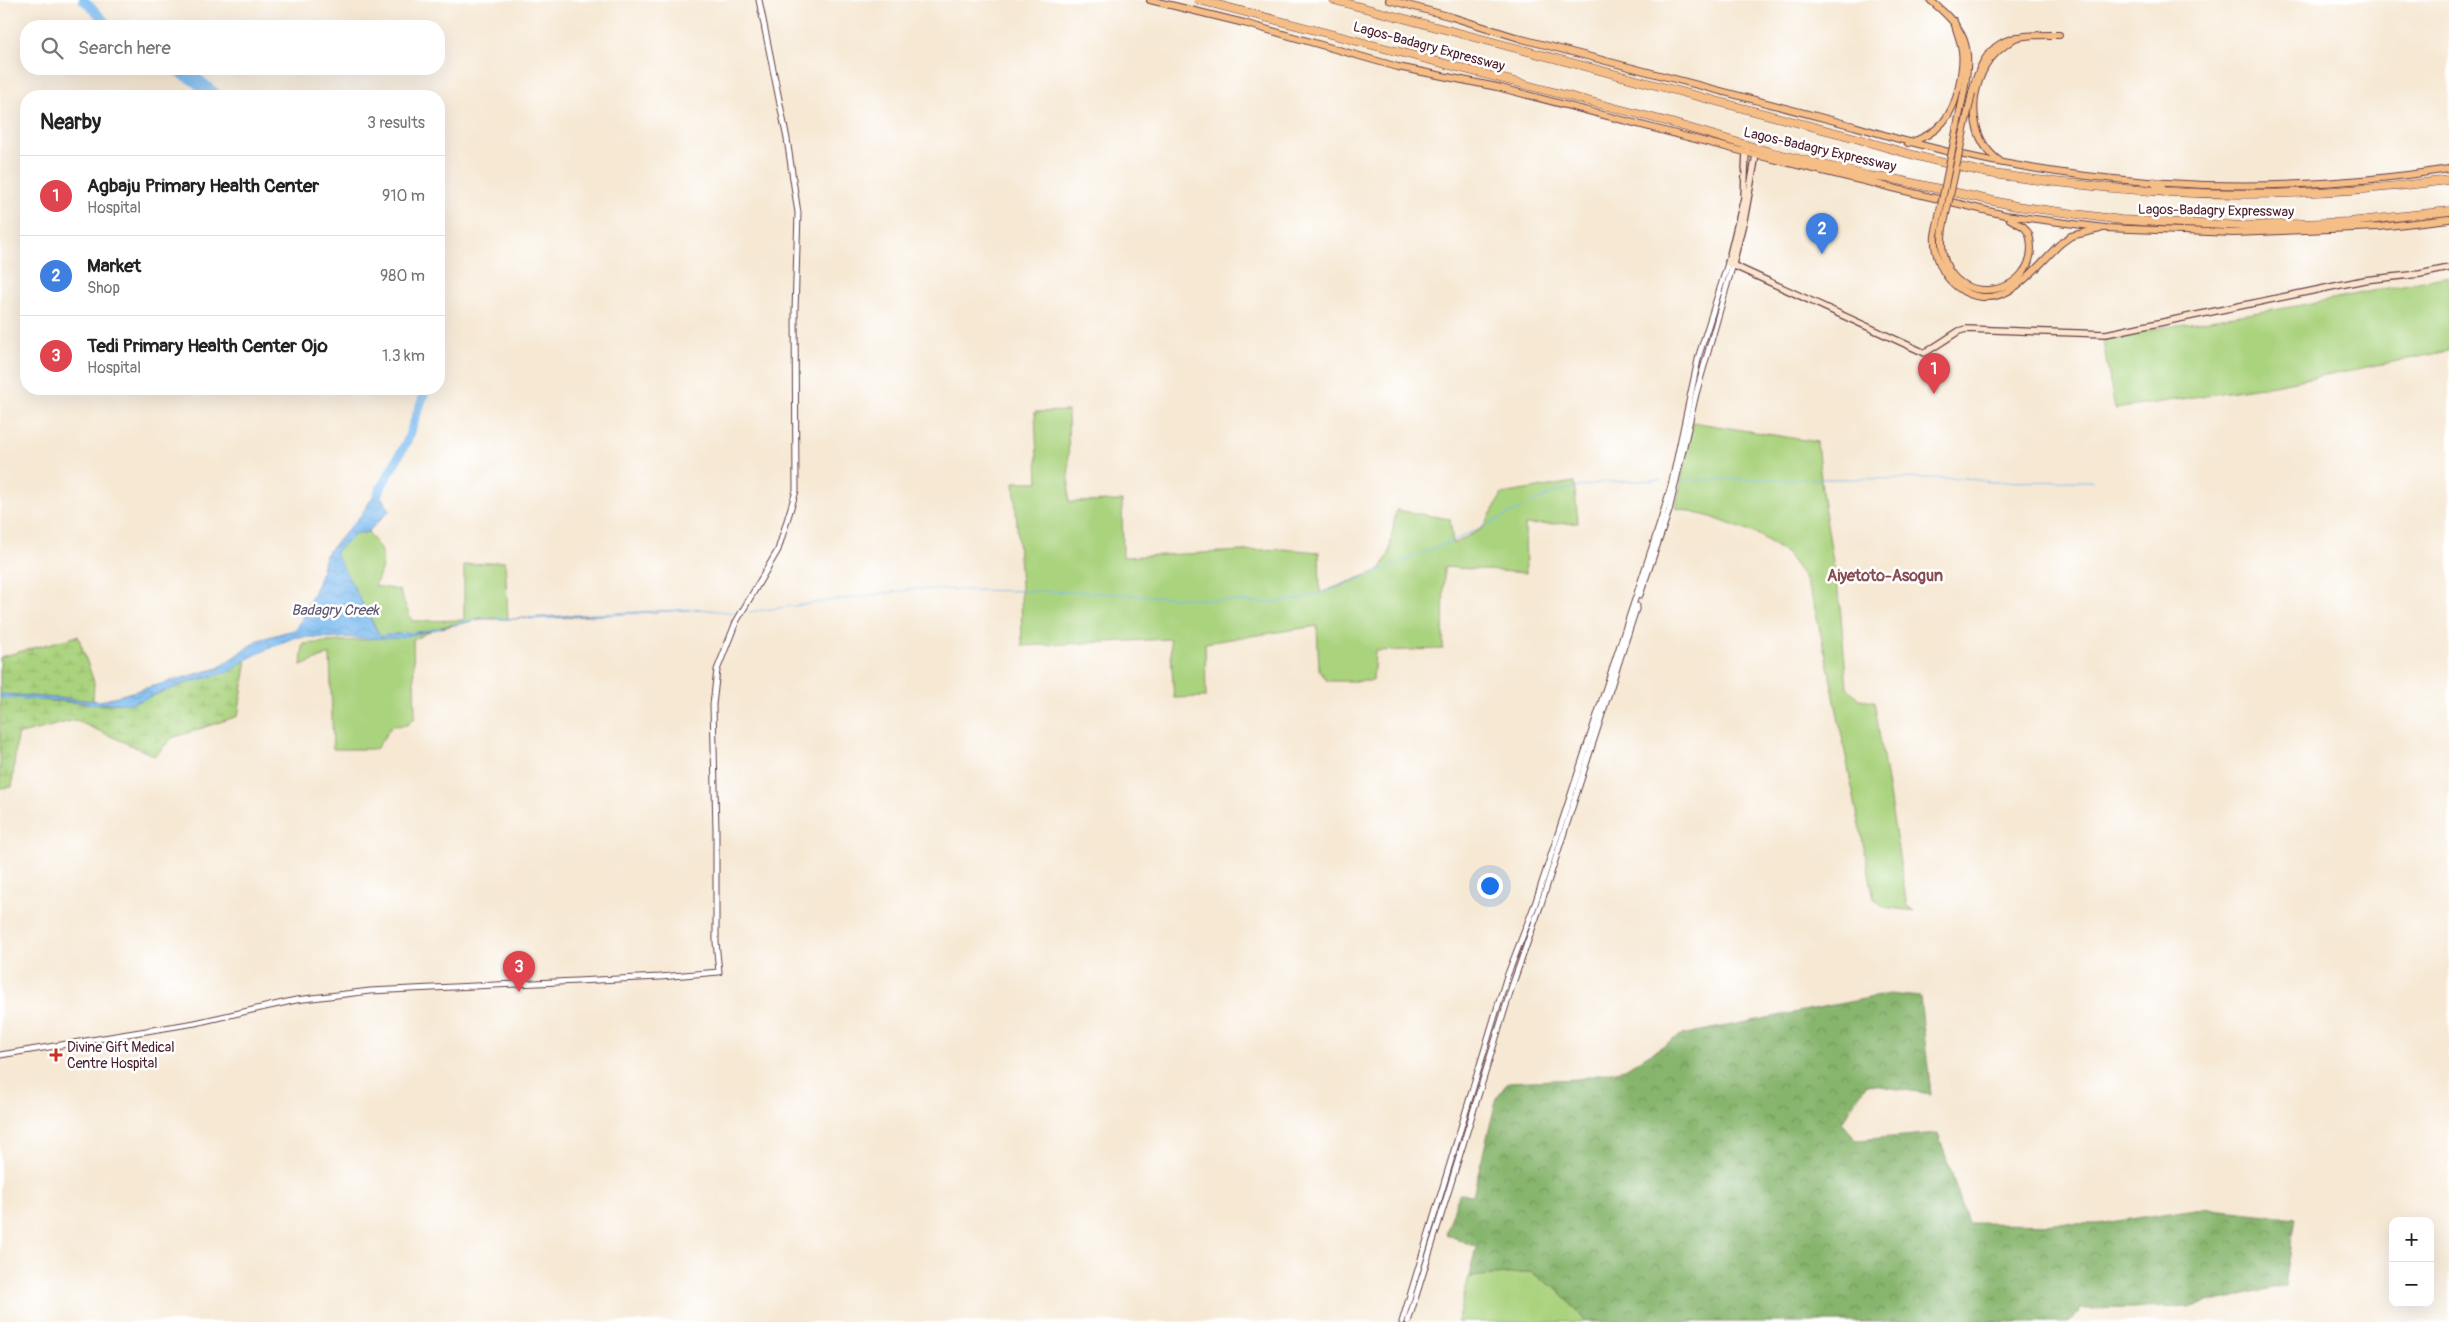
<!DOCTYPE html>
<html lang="en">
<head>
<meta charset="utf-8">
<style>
  body { margin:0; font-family:Pangolin,sans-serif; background:#f6f6f6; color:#222 }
  .controls { position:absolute; right:15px; bottom:15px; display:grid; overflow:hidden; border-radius:10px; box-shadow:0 5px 20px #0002 }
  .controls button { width:45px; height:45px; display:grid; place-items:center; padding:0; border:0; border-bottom:1px solid #e0e0e0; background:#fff; color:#222; font:25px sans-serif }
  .you { position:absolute; left:1489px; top:885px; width:18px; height:18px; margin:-12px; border:4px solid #fff; border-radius:50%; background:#1a73e8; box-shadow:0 0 0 8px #1a73e833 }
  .badge { display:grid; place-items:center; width:32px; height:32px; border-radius:50%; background:#111827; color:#fff; font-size:16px; font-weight:700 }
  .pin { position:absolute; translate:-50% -41px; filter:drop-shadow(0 1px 2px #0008) }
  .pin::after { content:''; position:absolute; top:26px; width:18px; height:15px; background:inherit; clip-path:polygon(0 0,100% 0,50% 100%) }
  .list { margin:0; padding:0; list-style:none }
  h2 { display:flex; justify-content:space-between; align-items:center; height:65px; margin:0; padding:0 20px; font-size:21px }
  h2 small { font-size:16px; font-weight:400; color:#767676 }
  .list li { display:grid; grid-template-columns:32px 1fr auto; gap:15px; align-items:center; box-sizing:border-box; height:80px; padding:0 20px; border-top:1px solid #e0e0e0 }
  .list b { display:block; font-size:19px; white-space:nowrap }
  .list p { margin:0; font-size:16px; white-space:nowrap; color:#767676 }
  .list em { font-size:16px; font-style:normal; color:#767676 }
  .icon { flex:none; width:28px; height:28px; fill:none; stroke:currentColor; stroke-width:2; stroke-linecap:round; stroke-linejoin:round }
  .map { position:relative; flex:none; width:2449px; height:1322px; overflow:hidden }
  .search { position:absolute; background:#fff; box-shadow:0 5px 20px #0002; left:20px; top:20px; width:425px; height:55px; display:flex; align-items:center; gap:12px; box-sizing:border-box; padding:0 18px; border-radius:20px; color:#767676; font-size:19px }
  .panel { position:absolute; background:#fff; box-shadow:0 5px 20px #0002; left:20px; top:90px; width:425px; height:305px; border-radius:20px }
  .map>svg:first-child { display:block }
  .green { fill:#aad37e; stroke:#7a7954 }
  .forest { fill:url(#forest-crowns); stroke:#686a4c }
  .wetland { fill:url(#wetland-marsh); stroke:#7a7954 }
  .water { fill:url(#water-waves); stroke:#636d8e }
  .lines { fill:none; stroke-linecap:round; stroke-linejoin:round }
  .stream { stroke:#7cbbf0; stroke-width:1 }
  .river { stroke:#7cbbf0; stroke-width:9 }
  .tertiary-casing { stroke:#643d44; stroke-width:7 }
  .secondary-casing { stroke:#643d44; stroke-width:8 }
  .primary-casing { stroke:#643d44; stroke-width:8 }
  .motorway-casing { stroke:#643d44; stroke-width:9 }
  .tertiary { stroke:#fff; stroke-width:5 }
  .secondary { stroke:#fbe5cf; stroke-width:5.5 }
  .primary { stroke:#f6be87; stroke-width:6 }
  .motorway { stroke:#f6be87; stroke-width:8 }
  .primary-bridge-casing { stroke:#643d44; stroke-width:8; stroke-linecap:butt }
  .primary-bridge { stroke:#f6be87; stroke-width:6 }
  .poi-dot { fill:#c8321e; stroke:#fff; stroke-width:2 }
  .labels { text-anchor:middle; stroke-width:5; stroke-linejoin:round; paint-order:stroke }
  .street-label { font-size:14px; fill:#4a1f2b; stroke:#fff }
  .poi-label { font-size:14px; fill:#4a1f2b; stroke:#fff; text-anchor:start }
  .water-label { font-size:15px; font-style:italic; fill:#5c5670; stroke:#fff }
  .quarter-label { font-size:16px; font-weight:bold; fill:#874c52; stroke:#fff }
</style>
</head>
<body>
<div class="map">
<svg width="2449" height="1322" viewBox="0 0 2449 1322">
  <defs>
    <pattern id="forest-crowns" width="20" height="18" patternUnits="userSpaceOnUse" patternTransform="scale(1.25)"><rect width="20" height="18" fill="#87b56d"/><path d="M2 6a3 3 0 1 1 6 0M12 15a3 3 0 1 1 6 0" fill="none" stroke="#70935a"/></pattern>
    <pattern id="wetland-marsh" width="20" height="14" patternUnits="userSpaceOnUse" patternTransform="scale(1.25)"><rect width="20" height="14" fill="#aad37e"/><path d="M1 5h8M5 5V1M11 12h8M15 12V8" fill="none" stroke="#94b56d"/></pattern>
    <pattern id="water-waves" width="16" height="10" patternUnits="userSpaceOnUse" patternTransform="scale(1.25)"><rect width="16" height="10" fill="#7cbbf0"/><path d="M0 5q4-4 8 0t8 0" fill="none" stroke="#6da0ce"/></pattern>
  </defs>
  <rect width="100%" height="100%" fill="#fff"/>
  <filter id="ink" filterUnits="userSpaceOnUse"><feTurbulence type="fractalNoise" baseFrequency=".02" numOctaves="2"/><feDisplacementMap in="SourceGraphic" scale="10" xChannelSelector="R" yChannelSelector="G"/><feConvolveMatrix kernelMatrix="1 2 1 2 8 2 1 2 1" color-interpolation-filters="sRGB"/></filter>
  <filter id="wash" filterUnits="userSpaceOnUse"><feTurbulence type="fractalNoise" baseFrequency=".0096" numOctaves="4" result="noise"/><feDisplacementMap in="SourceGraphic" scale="20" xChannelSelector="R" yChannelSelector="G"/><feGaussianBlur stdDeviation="1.12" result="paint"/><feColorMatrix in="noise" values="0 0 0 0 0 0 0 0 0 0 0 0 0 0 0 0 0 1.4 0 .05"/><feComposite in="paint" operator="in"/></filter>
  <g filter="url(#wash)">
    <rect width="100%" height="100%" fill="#f6e8d3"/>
    <!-- green -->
    <g class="green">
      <path d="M2449,276V351L2274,385L2115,409L2102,337L2291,307Z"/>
      <path d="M1068,411L1069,502L1122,501L1123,557L1282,549L1319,552L1320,593L1380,570L1389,554L1396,510L1450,519L1453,544L1483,528L1502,494L1574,482L1578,523L1525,525L1526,573L1444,567L1443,649L1375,651L1373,681H1327L1319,669L1317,626L1205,643L1206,697L1174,698L1170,639L1022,646L1021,584L1014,482H1038L1035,412Z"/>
      <path d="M1692,422L1817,442L1823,499L1840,605L1847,687L1859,699L1874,701L1907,906L1914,911L1884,907L1874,898L1828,666L1813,600L1804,577L1787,554L1759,535L1711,517L1676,508Z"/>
      <path d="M368,532C386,556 386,558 375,586L399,590L412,621L464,620V565L505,561L508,619L481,618L426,631L380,636L335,553L353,535Z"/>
      <path d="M430,631L413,640L415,718L407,725L392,726L376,749H333L330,654L301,666L303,644C345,640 388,640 430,631Z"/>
      <path d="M1531,1272L1560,1291L1586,1322H1457L1469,1277Z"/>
    </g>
    <!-- forest -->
    <path class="forest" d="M1889,994L1920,997L1931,1094L1866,1084L1842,1123L1857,1140L1938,1133L1968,1223L2098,1224L2202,1208L2296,1218L2285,1285L2191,1307L2081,1309L2070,1322H1586L1560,1291L1531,1272L1469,1277L1476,1247L1446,1234L1459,1194L1473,1195L1497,1097L1508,1082L1578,1079L1625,1069L1681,1035Z"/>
    <!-- wetland -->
    <g class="wetland">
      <path d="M78,636L94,682L93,702L0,694V657Z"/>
      <path d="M247,659L238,716L172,738L155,756L75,720L17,735L12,787L0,788V697L98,704L133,703L192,681L229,672Z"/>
    </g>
    <!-- water -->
    <path class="water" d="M377,491L390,510L368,532L353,535L335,553L380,636L426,631L481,618L508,619L700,609L555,618L481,619L397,638L293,637L247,659L229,672L192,681L133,703L98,704L0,697V694L100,701L218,668L258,640L297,629L320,579L325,555L361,515Z"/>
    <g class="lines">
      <!-- stream -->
      <g class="stream">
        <path d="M1684,480L1965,478L1990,482L2092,481"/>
        <path d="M375,494L377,491L382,499"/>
        <path d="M373,526L381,518"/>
        <path d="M349,528L359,518"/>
        <path d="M343,545L355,535"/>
        <path d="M335,553L352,585"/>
        <path d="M317,585L322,570"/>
        <path d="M355,591L359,598"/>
        <path d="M311,598L315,588"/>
        <path d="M363,604L367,611"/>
        <path d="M700,609L736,613"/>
        <path d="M646,612L700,609L671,611"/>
        <path d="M651,612L667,611"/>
        <path d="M749,612L915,589L1082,592L1266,603L1301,599L1337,588L1450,542L1558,491L1605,482L1661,480"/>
        <path d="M624,613L642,612"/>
        <path d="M589,614H597"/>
        <path d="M601,614L620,613"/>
        <path d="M574,615H583"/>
        <path d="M559,616L568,615"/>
        <path d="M591,616L647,612"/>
        <path d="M542,617L553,616"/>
        <path d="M527,618H535"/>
        <path d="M496,619H510"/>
        <path d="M509,619H518"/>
        <path d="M529,619L557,618"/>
        <path d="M462,624L470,622"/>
        <path d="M453,625L475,619"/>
        <path d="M435,630L443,628"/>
        <path d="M286,632L297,629L299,625"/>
        <path d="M378,632L380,636L394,634"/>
        <path d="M421,632L439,628"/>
        <path d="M398,634L417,632"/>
        <path d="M303,637H314"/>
        <path d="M321,637L329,638"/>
        <path d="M336,638H344"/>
        <path d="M353,638H392"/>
        <path d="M396,638L419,634"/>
        <path d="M253,643L266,638"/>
        <path d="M271,647L297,637"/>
        <path d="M244,661L267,649"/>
        <path d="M189,683L229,672L241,663"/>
        <path d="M156,685L169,682"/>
        <path d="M166,691L179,687"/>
        <path d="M0,694H7"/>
        <path d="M0,697L44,700"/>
        <path d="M91,702L99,701"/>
        <path d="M138,702L150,697"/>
        <path d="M88,703L99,704"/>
        <path d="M120,703H134"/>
      </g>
      <!-- river -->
      <g class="river">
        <path d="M83,0C94,8 100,18 110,26"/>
        <path d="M173,69L196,83L211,96"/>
        <path d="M187,69L219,96"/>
        <path d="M378,493L407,441L426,389"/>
      </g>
    </g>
  </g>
  <g filter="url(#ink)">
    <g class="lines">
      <!-- tertiary casing -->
      <g class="tertiary-casing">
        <g id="tertiary">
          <path d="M1640,595L1669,511L1696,394L1733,264"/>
          <path d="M0,1055L195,1023L296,1000L370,991L660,977L719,972L716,942V830L713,705L717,670L736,622L778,550L796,491L795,312L798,213L787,139L759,0"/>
          <path d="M1402,1322L1506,979L1535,904L1661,520L1671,486L1699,355L1728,263"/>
          <path d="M1408,1322L1512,986L1541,904L1637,606"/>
        </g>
      </g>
      <!-- secondary casing -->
      <g class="secondary-casing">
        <g id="secondary">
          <path d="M1746,151L1744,198L1728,263L1925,353L1959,331L1966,329L2106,334L2364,280L2420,274L2449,268"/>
          <path d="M1733,264L1745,215L1756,155"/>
        </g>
      </g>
      <!-- primary casing -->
      <g class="primary-casing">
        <g id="primary">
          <path d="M1150,0L1244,23L1398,67L1497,87L1756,155L2005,215L2105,228L2234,233L2379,227L2449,219"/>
          <path d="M1389,0L1452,17L1522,39L1854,126C2045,186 2251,201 2449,169"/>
          <path d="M1930,0C1967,31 1972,45 1964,92"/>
          <path d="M1972,93C1985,39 2007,34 2059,35"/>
          <path d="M1908,143C1939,134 1953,116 1959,86C1961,74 1964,63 1962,51C1961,41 1956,31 1954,21"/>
          <path d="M2001,162C1970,141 1968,99 1985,67C1992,54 2004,46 2016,37"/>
          <path d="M2010,219L2024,227L2029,234"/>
          <path d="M2060,244L2071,236L2100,229"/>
        </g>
      </g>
      <!-- motorway casing -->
      <g class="motorway-casing">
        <g id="motorway">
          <path d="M1199,0L1665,121L1770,152L1868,176L1894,179L2016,206L2121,220L2246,226L2349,222L2449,211"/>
          <path d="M1334,0L1852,137C1894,150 1936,162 1979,171C2007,177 2037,180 2065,183C2194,199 2321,197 2449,180"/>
          <path d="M2154,182L2166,193"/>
        </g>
      </g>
      <!-- tertiary -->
      <use href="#tertiary" class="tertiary"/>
      <!-- secondary -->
      <use href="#secondary" class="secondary"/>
      <!-- primary -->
      <use href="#primary" class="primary"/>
      <!-- motorway -->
      <use href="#motorway" class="motorway"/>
      <!-- primary-bridge casing -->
      <g class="primary-bridge-casing">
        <g id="primary-bridge">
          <path d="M1964,92L1935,235C1932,277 1972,314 2012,289C2030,278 2045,258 2060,244"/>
          <path d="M1972,93L1943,228C1930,317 2047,302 2029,234"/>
        </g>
      </g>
      <!-- primary-bridge -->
      <use href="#primary-bridge" class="primary-bridge"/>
    </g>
  </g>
  <!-- markers -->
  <path class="poi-dot" d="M53.5 1047.5h5v5h5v5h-5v5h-5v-5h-5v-5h5z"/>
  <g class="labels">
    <!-- street labels -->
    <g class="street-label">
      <text transform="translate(1429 46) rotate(15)" y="5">Lagos-Badagry Expressway</text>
      <text transform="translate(1820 149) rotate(13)" y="5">Lagos-Badagry Expressway</text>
      <text transform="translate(2216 210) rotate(1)" y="5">Lagos-Badagry Expressway</text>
    </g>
    <!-- poi labels -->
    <g class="poi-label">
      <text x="67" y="1052">Divine Gift Medical<tspan x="67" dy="16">Centre Hospital</tspan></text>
    </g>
    <!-- water labels -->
    <g class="water-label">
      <text x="335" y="615">Badagry Creek</text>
    </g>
    <!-- quarter labels -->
    <g class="quarter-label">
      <text x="1885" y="581">Aiyetoto-Asogun</text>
    </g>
  </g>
</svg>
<div class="controls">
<button>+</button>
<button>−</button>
</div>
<div class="you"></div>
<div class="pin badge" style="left:1934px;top:394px;background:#e0444e">1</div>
<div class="pin badge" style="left:1822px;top:254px;background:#3f7fe0">2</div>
<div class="pin badge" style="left:519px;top:992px;background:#e0444e">3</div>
<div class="search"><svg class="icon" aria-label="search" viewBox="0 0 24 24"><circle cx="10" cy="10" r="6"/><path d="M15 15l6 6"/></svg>Search here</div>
<section class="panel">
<h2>Nearby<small>3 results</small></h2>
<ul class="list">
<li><span class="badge" style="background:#e0444e">1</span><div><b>Agbaju Primary Health Center</b><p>Hospital</p></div><em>910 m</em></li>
<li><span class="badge" style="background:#3f7fe0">2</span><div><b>Market</b><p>Shop</p></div><em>980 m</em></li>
<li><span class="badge" style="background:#e0444e">3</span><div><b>Tedi Primary Health Center Ojo</b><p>Hospital</p></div><em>1.3 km</em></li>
</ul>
</section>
</div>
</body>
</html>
